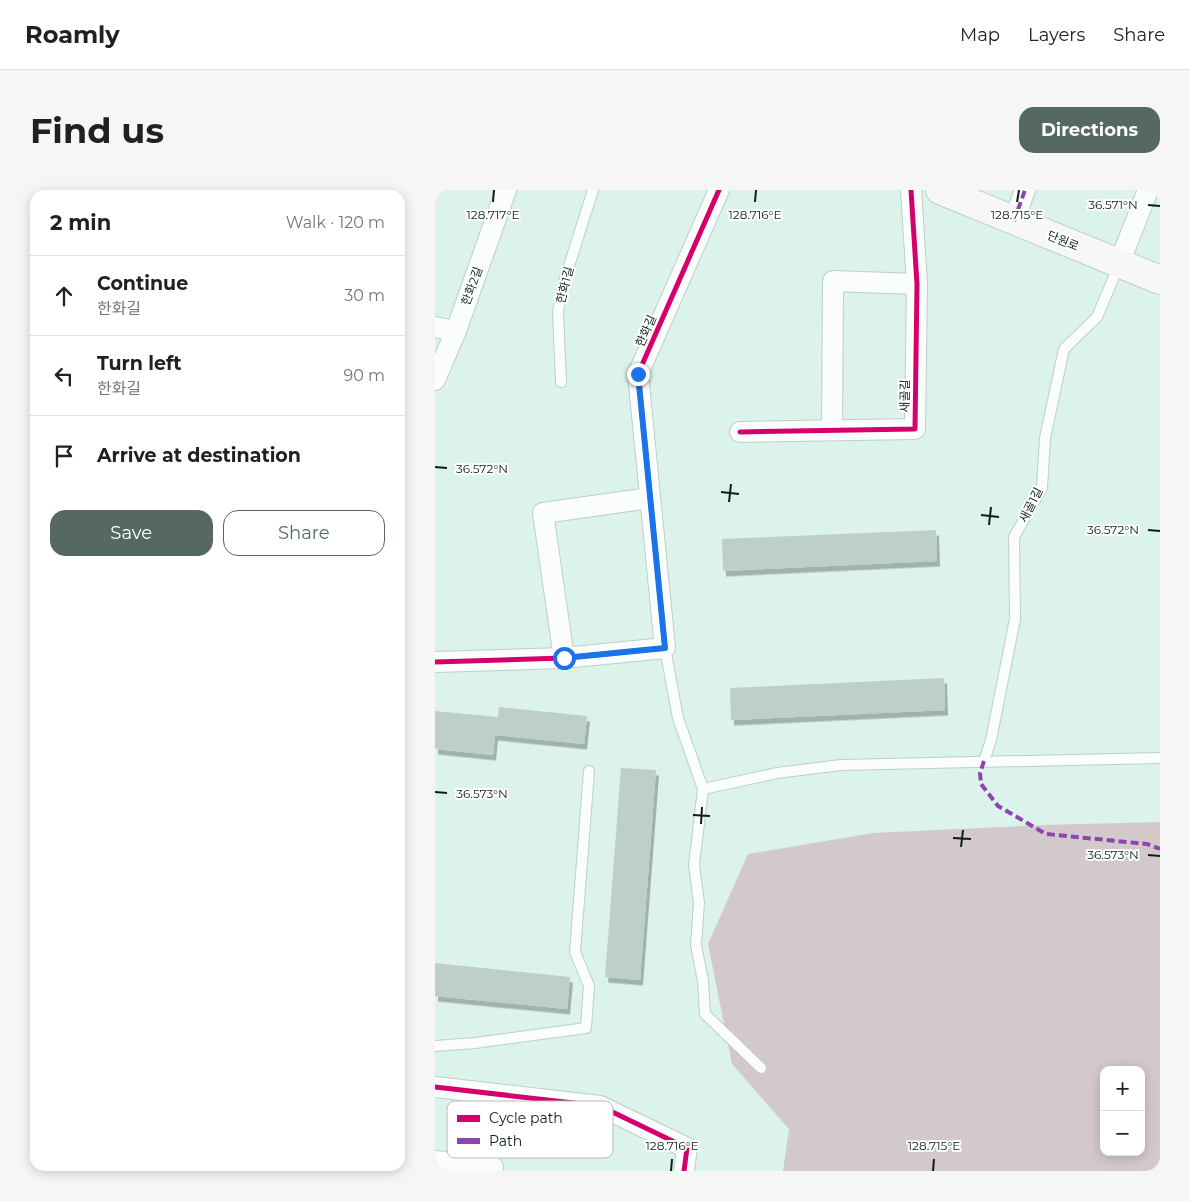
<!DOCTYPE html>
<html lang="en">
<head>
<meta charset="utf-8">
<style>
  body { margin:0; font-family:Montserrat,"Noto Sans KR",sans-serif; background:#f6f6f6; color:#202124 }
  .controls { position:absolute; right:15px; bottom:15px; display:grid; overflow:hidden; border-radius:10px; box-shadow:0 2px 12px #0003 }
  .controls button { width:45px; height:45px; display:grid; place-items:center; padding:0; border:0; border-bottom:1px solid #e0e0e0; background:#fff; color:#202124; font:25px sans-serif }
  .stop { position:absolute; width:15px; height:15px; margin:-11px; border:4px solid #1a73e8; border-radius:50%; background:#fff }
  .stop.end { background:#1a73e8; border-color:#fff; box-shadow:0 1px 5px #0008 }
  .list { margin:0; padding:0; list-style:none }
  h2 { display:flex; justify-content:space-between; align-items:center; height:65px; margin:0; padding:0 20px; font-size:21px }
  h2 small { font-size:16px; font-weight:400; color:#757577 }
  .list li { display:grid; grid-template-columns:32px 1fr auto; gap:15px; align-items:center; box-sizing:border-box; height:80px; padding:0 20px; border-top:1px solid #e0e0e0 }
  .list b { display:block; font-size:19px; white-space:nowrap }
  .list p { margin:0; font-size:16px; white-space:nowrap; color:#757577 }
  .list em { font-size:16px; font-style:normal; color:#757577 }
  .actions { display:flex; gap:10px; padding:15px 20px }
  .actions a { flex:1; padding:11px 0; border:1px solid #556962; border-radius:15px; text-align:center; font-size:18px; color:#556962 }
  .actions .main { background:#556962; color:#fff }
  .icon { flex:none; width:28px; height:28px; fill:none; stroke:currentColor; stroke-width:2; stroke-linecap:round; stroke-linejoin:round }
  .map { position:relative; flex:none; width:725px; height:981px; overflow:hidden; border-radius:15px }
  header { display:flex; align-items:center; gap:30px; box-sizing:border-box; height:70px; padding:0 25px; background:#fff; border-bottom:1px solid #e0e0e0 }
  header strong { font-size:24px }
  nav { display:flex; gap:28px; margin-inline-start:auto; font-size:18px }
  .intro { display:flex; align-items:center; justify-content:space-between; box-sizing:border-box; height:120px; padding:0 30px }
  h1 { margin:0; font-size:35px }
  .button { padding:12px 22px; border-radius:15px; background:#556962; color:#fff; font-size:18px; font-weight:700 }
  main { display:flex; gap:30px; padding:0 30px }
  aside { flex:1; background:#fff; border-radius:15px; box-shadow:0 2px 12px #0003 }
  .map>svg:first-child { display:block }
  .forest { fill:#d3c9cb; fill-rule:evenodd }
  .building { fill:#bdcfc8; filter:url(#shadow) }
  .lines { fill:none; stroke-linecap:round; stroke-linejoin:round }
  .lane-casing { stroke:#bdcfc8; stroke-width:12 }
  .street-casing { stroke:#bdcfc8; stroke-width:22 }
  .secondary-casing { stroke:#bdcfc8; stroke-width:30 }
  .lane { stroke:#fafdfc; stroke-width:10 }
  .street { stroke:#fafdfc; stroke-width:20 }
  .secondary { stroke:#f7f7f7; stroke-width:28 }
  .quiet { stroke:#8e44ad; stroke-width:4; stroke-dasharray:8 4; stroke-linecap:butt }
  .cycleway-casing { stroke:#fff; stroke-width:8 }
  .cycleway { stroke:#d6006c; stroke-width:5 }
  .route { stroke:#1a73e8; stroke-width:6 }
  .ticks { fill:none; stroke:#0d1e18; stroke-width:2 }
  .labels { text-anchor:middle; stroke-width:4; stroke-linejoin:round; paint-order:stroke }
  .street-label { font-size:12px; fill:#0d1e18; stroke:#fff }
  .key { fill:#fff; stroke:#b6bcba; stroke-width:1 }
  .key-label { font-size:14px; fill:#0d1e18 }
  .ticks-label { font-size:12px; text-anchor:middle; fill:#0d1e18; stroke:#fff; stroke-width:4; stroke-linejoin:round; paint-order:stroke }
</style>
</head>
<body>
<header>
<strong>Roamly</strong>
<nav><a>Map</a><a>Layers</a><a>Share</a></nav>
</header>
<div class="intro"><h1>Find us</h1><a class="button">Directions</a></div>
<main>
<aside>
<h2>2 min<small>Walk · 120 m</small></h2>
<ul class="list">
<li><svg class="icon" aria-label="ahead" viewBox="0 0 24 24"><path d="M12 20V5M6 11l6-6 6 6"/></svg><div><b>Continue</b><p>한화길</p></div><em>30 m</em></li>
<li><svg class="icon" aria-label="left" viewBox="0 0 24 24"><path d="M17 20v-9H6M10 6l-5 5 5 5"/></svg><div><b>Turn left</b><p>한화길</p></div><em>90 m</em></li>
<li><svg class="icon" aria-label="arrive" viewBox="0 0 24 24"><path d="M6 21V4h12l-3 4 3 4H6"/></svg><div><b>Arrive at destination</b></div></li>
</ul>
<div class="actions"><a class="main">Save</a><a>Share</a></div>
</aside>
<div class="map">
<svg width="725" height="981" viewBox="0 0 725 981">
  <defs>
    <filter id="shadow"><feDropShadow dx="3" dy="5.5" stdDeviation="0" flood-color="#0004"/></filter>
  </defs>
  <rect width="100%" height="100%" fill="#dbf3ea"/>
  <!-- forest -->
  <path class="forest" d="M725,632V981H348L354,939L297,874L273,754L313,664L438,643L608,635ZM669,880H706V962H669Z"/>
  <!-- building -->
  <g class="building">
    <path d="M501,340L502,371L288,381L287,349Z"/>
    <path d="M509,488L510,520L296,530L295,498Z"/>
    <path d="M64,517L152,526L149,554L60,545L58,565L0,559V521L63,527Z"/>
    <path d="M186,578L221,580L205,790L170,787Z"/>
    <path d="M0,773L135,787L132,819L0,806Z"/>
  </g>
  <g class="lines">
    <!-- lane casing -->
    <g class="lane-casing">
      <g id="lane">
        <path d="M126,192L123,122L128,95L158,0"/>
        <path d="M230,458L243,528L268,599L259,675L264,713L261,755L268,791L270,824L326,878"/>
        <path d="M549,571L556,550L580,429L579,347L607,298L610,248L629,159L662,127L684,75"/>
        <path d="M268,599L342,583L406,575L725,568"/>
        <path d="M0,856L40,853L151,838L154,796L140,762L154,581"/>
      </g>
    </g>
    <!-- street casing -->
    <g class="street-casing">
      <g id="street">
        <path d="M579,31L590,0"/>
        <path d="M684,74L713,0"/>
        <path d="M0,137L21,141"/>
        <path d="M0,190L21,141L71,0"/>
        <path d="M397,240L398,91L482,94"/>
        <path d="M305,242L480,239L482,94L476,0"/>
        <path d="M129,468L108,323L215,308"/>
        <path d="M0,472L129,468L230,458L203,184L284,0"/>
        <path d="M0,897L165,916L252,958L249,981"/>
        <path d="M0,971L58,977L57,981"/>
      </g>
    </g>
    <!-- secondary casing -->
    <g class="secondary-casing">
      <path id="secondary" d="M505,0L725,90"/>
    </g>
    <!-- lane -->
    <use href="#lane" class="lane"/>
    <!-- street -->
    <use href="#street" class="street"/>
    <!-- secondary -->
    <use href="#secondary" class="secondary"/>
    <!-- quiet -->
    <g class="quiet">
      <path d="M579,31L590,0"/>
      <path d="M549,571L545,583L546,594L563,616L611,644L712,654L725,659"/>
    </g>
    <!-- cycleway casing -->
    <g class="cycleway-casing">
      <g id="cycleway">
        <path d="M305,242L480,239L482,94L476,0"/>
        <path d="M0,472L129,468L230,458L203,184L284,0"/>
        <path d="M0,897L165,916L252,958L249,981"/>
      </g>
    </g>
    <!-- cycleway -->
    <use href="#cycleway" class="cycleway"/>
  </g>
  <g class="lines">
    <!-- route -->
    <path class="route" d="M129,468L230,458L203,184"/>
  </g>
  <!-- ticks -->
  <path class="ticks" d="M58,12L59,0M320,12L321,0M582,12L584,0M713,15L725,16M0,277L12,278M286,302L304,304M294,312L296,294M546,325L564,327M554,335L556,317M713,340L725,341M0,602L12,603M258,625L275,626M266,634L267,617M518,648L536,649M526,657L528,640M713,665L725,666M236,981L237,969M498,981L499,969"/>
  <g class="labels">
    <!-- street labels -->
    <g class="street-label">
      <text transform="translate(628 51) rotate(22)" y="4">단원로</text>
      <text transform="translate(130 95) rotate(-76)" y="4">한화1길</text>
      <text transform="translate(37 96) rotate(-70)" y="4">한화2길</text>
      <text transform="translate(211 141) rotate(-66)" y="4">한화길</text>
      <text transform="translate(470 206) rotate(-89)" y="4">새골길</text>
      <text transform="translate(596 315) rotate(-63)" y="4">새골1길</text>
    </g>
  </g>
  <!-- legend -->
  <rect x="12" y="911" width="166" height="57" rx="8" class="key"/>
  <rect x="22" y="925" width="23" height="7" fill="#d6006c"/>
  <rect x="22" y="948" width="23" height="6" fill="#8e44ad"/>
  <g class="key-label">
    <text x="54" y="933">Cycle path</text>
    <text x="54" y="956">Path</text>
  </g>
  <g class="ticks-label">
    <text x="678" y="19">36.571°N</text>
    <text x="58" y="29">128.717°E</text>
    <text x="320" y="29">128.716°E</text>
    <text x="582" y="29">128.715°E</text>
    <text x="47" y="283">36.572°N</text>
    <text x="678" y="344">36.572°N</text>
    <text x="47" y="608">36.573°N</text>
    <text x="678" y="669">36.573°N</text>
    <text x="237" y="960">128.716°E</text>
    <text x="499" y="960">128.715°E</text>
  </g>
</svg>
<div class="controls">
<button>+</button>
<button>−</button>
</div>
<div class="stop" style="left:129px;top:468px"></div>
<div class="stop end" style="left:203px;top:184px"></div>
</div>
</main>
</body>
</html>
